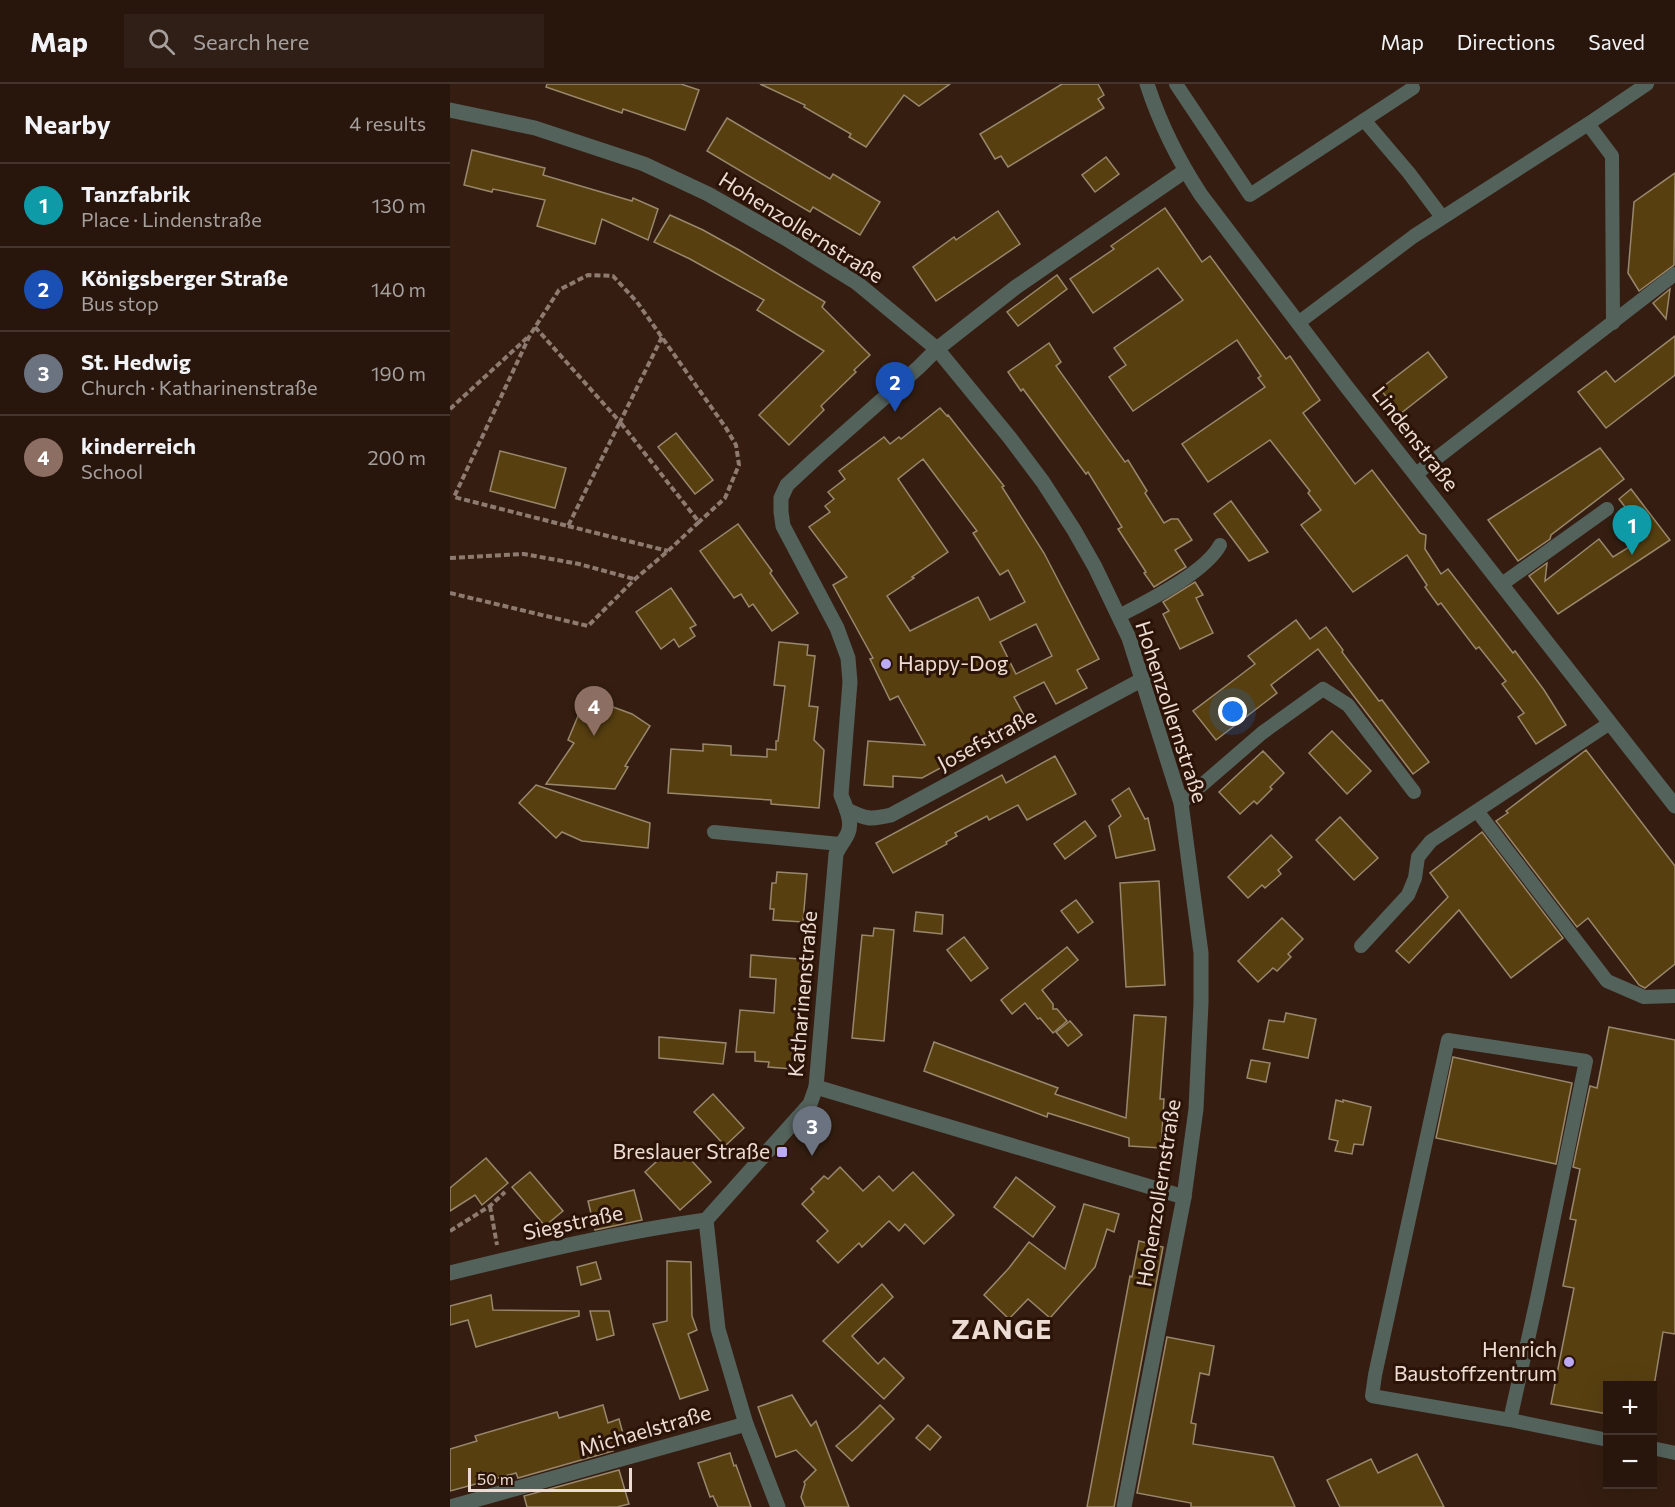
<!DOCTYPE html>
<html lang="en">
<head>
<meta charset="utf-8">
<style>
  body { margin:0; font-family:Commissioner,sans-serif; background:#301f16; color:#f1f3f6 }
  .controls { position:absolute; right:18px; bottom:18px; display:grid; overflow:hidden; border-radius:0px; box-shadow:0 6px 24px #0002 }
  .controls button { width:54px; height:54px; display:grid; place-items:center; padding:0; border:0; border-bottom:2px solid #44352e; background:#28160d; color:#f1f3f6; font:30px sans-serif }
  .scale { position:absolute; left:18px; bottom:15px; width:164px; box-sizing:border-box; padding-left:6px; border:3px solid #eddcd4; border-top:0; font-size:16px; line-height:21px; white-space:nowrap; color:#eddcd4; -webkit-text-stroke:4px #2b1407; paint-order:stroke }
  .you { position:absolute; left:783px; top:628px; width:21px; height:21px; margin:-15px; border:4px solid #fff; border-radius:50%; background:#1a73e8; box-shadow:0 0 0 9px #1a73e833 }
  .badge { display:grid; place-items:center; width:39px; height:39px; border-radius:50%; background:#7c3aed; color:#fff; font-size:20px; font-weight:700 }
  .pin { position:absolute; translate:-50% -50px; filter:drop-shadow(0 2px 3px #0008) }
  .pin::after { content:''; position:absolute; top:32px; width:21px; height:18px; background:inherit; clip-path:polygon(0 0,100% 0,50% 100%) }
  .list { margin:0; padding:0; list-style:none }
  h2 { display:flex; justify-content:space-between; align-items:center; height:78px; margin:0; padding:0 24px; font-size:26px }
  h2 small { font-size:20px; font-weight:400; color:#a59f9d }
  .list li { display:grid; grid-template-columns:39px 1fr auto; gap:18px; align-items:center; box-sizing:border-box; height:84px; padding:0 24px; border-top:2px solid #44352e }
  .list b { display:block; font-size:22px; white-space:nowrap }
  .list p { margin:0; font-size:20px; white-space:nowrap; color:#a59f9d }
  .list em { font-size:20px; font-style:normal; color:#a59f9d }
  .icon { flex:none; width:33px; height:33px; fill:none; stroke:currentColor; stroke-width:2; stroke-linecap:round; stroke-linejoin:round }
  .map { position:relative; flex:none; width:1225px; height:1423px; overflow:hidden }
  header { display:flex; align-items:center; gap:36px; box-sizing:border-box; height:84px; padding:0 30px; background:#28160d; border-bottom:2px solid #44352e }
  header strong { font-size:28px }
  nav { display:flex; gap:33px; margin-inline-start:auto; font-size:21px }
  .search { width:420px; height:54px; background:#301f16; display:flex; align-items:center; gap:15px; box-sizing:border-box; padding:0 21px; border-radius:0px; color:#a59f9d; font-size:22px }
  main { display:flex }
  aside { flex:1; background:#28160d }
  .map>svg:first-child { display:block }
  .building { fill:#573f10; stroke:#98876c; stroke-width:1.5; fill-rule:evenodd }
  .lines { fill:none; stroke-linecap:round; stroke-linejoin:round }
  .path { stroke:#8e7a70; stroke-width:4; stroke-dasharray:6 3; stroke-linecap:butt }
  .service { stroke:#54625c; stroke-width:14 }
  .minor { stroke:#54625c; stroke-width:15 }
  .poi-dot { fill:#bbaaf6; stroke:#2b1407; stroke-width:2 }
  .labels { text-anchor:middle; stroke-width:6; stroke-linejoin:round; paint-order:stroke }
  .street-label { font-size:21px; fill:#eddcd4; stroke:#2b1407 }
  .poi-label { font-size:21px; fill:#eddcd4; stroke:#2b1407; text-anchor:end }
  .district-label { font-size:27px; font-weight:bold; letter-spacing:1.5px; fill:#eddcd4; stroke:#2b1407 }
</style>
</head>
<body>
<header>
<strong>Map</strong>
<div class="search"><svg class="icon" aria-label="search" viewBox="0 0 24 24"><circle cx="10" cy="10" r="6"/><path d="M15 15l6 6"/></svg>Search here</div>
<nav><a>Map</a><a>Directions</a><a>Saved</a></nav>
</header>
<main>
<aside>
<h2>Nearby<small>4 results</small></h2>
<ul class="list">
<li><span class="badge" style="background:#0f9aa8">1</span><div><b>Tanzfabrik</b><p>Place · Lindenstraße</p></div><em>130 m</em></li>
<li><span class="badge" style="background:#1a4fb4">2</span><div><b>Königsberger Straße</b><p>Bus stop</p></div><em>140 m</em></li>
<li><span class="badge" style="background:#6b7280">3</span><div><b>St. Hedwig</b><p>Church · Katharinenstraße</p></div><em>190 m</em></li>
<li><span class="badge" style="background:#8d6e63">4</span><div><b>kinderreich</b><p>School</p></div><em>200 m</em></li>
</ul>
</aside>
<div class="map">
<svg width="1225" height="1423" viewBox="0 0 1225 1423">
  <rect width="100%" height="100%" fill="#351e11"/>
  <!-- building -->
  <g class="building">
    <path d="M97,0H231L249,6L235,46L173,25L172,29L96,3Z"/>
    <path d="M310,0H500L469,22L454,11L416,63L399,53L401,50L354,23L355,21Z"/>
    <path d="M612,0H648L654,11L648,15L654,24L558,83L551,72L545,75L530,50Z"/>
    <path d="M277,34L380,95L383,90L430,118L410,151L363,123L360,128L257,67Z"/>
    <path d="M22,66L95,84L93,91L182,117L183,114L208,125L198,156L152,135L145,160L87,142L95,116L43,105L42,108L14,101Z"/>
    <path d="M656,73L669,90L645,108L632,91Z"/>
    <path d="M1225,89L1224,181L1189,207L1178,189L1184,118Z"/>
    <path d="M715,124L752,178L760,172L836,275L840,272L870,316L853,329L905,400L922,386L970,449L976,451L975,465L991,490L998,485L1063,569L1065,567L1094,606L1116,641L1086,660L1068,633L1074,629L1052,600L1056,597L1029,563L1026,565L991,519L988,521L975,503L977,501L957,471L903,508L851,441L871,426L858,409L860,407L820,356L758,398L732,360L815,303L808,294L811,292L787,256L683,327L659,293L676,281L664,264L733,216L708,184L643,229L620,195L664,165L661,162Z"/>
    <path d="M548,127L570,160L486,217L463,183L504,153L506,156Z"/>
    <path d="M220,131L253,146L289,166L375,218L372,223L420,271L404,286L406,288L371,322L374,326L339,361L309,331L374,267L307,226L314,216L240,175L204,158Z"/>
    <path d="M607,191L617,205L568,242L557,228Z"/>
    <path d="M1220,205L1216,235L1203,219Z"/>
    <path d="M1225,252V291L1156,344L1128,308L1156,287L1165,298Z"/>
    <path d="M599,259L611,278L606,282L675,378L678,376L697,407L695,409L714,439L721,435H728L742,456L725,466L736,483L704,503L694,489L696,488L668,445L672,443L638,388L636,390L573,305L571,307L558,288Z"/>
    <path d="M978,268L997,293L950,330L930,305Z"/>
    <path d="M490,324L497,332L498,331L554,402L552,403L594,469L649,575L627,586L637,604L606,620L594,598L564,613L577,637L472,694L443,692V703L414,701L418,657L475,661L448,612L440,616L420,575L423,574L383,501L397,493L359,443L380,428L375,422L384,415L378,408L395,395L389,387L434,353L440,360L449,353L451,355ZM473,375L527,447L523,449L550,491L558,486L575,518L540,536L528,513L460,547L437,512L464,494L462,493L498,468L448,395ZM586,540L602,572L566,590L550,558Z"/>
    <path d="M226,349L263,396L245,410L208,363Z"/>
    <path d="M1150,364L1174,395L1101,451L1100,455L1068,477L1038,436Z"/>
    <path d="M50,367L116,384L105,424L40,407Z"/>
    <path d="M1181,405L1220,456L1108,530L1079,492L1097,479L1095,497L1149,455L1163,473L1197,452L1169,415Z"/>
    <path d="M781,417L818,468L799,477L764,430Z"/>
    <path d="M288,440L322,487L320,489L348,529L322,547L303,520L299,523L291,510L284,514L250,467Z"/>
    <path d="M745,498L753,511L746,514L763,549L730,565L713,530L719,527L713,518Z"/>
    <path d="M221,504L246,541L240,544L245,552L229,563L224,555L211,565L186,528Z"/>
    <path d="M846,536L860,555L876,543L893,566L892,568L929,617L932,616L979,678L963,690L868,565L821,601L827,609L766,656L743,627L805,580L798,572Z"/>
    <path d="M329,558L358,561L357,571L365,572L359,622L368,623L364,656L374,666L369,724L321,720V716L218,709L221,665L253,667V660L281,662V671L317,673V665L326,666V657H328L335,602L324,601Z"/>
    <path d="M136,613L182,630L200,642L175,682L178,683L165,705L96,700L124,659L118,656Z"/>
    <path d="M882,647L921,687L897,710L859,669Z"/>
    <path d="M1136,666L1225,782V880L1195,904L1189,901L1138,834L1127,843L1046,737L1058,729L1056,727Z"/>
    <path d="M813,667L834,689L820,703L822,705L807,720L804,717L790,730L769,708Z"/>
    <path d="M605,672L626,710L577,736L568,721L539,736L537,732L505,749L507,752L496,758L497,760L443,789L426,759L552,691L556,699Z"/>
    <path d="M86,701L200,739L198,764L132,757L112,748L106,754L69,719Z"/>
    <path d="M679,704L695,735L698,734L705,766L666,774L659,742L671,732L662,716Z"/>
    <path d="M890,733L928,774L904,796L866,756Z"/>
    <path d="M635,737L646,752L615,775L604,760Z"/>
    <path d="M1032,748L1113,854L1061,894L1009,826L959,879L946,867L998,813L980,789Z"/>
    <path d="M821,751L842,773L828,786L831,790L815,804L812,801L798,814L778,793Z"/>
    <path d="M327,788L357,790L353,838L323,836L324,825H320L322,799H326Z"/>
    <path d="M709,797L715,901L676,903L670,799Z"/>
    <path d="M626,816L643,838L628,849L611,827Z"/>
    <path d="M466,828L493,831L492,850L464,847Z"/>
    <path d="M832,834L853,855L838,870L841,873L827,887L823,884L808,898L788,877Z"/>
    <path d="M424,844L444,846L434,957L402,954L412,851L423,852Z"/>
    <path d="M514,853L538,884L521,897L497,866Z"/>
    <path d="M617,863L628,876L592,906L603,920V925H607L617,937L603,949L590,934L588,935L575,919L562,930L551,916Z"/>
    <path d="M301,871L362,876L358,921L351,920L346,978H343L342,985L318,983L319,978L305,977V968H286L290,926L324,929L326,895L300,893Z"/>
    <path d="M836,929L866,935L858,974L813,965L819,936L834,938Z"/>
    <path d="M684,931L716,933L710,1015H714L711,1064L679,1062V1054L598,1029L597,1033L474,987L484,958L608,1004L605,1010L676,1034Z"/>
    <path d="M620,937L632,951L618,962L606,948Z"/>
    <path d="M1159,943L1225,956V1250L1213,1248L1204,1302H1158V1330L1101,1320L1124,1204L1113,1202L1126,1136L1120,1135L1130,1085L1123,1083L1140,1002L1147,1004Z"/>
    <path d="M209,953L276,959L273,980L209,974Z"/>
    <path d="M1003,973L1122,999L1106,1080L986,1054Z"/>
    <path d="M801,976L820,979L816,998L797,994Z"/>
    <path d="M263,1010L294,1044L275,1062L244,1028Z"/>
    <path d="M886,1016L893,1018V1016L921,1023L913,1061L904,1060L902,1070L885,1067L888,1057L879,1055Z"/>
    <path d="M231,1065L261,1098L230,1126L195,1088L217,1068Z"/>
    <path d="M36,1074L58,1099L32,1121L25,1111L0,1127V1104Z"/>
    <path d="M390,1083L413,1107L429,1092L443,1107L463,1088L504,1131L474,1160L455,1140L449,1147L439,1137L412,1163L409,1159L388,1179L367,1157L378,1147L352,1120L364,1108L361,1105L374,1092L378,1095Z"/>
    <path d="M80,1088L113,1127L95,1142L62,1103Z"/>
    <path d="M566,1093L605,1123L583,1153L544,1123Z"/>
    <path d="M184,1106L192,1136L145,1146L138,1117Z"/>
    <path d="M634,1120L669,1130L664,1148L657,1145L645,1183L600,1234L578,1215L559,1235L534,1211L559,1184L579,1158L615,1185Z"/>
    <path d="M689,1157L713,1163L664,1423H637L680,1192L682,1193Z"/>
    <path d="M217,1177L241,1178L242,1232L247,1246L238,1250L258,1306L230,1315L203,1240L217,1237Z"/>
    <path d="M146,1178L151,1195L131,1201L127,1183Z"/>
    <path d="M432,1200L443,1213L402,1252L428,1280L434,1274L454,1294L434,1315L373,1257Z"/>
    <path d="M41,1211L43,1226L129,1227V1232L26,1263L18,1236L0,1241V1222Z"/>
    <path d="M140,1227H159L164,1251L147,1256Z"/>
    <path d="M717,1253L764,1262L759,1291L750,1289L741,1339L746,1340L743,1360L823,1373L845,1423H741V1419L687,1409Z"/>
    <path d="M342,1311L361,1342L366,1337L399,1423H355L351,1413L355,1400L354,1398L366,1386L346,1366L326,1373L308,1323Z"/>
    <path d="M153,1321L158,1339L169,1335L175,1357L162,1361L163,1367L68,1394L66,1389L0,1407V1365L27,1357L25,1352L107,1328L109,1334Z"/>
    <path d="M430,1321L444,1335L402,1377L386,1362L407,1344Z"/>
    <path d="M478,1341L491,1353L480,1366L466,1354Z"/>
    <path d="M280,1369L284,1382L286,1381L301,1423H268L263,1412L260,1413L248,1379Z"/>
    <path d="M967,1370L994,1423H890L877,1396L921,1375L928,1389Z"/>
    <path d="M169,1386L179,1420L167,1423H77L74,1412Z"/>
  </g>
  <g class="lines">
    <!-- path -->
    <g class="path">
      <path d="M85,243L170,338L212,253"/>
      <path d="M0,325L78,253"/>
      <path d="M118,442L218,467"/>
      <path d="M0,474L74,470L129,480L184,495"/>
      <path d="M0,509L138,542L185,495L218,467L249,438L170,338L118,442L4,413L80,251L109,206L138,191L163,192L187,218L276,344L286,361L289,381L275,414L249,438"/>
      <path d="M40,1122L47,1161"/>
      <path d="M0,1147L40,1122L55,1108"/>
    </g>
    <!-- service -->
    <g class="service">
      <path d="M726,0L800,111L963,4"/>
      <path d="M914,36L959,89L992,133"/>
      <path d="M1138,40L1162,72L1163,239"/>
      <path d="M848,239L964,152L1138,40L1197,0"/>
      <path d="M966,390L1225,190"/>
      <path d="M1052,500L1157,425"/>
      <path d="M669,532C697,517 755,489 770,461"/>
      <path d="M731,719L812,649L873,605L898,621L964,708"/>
      <path d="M1027,727L1157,897L1194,913L1225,912"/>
      <path d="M264,748L390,760"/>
      <path d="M911,862L958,811L965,794L968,773L981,757L1160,639"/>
      <path d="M1060,1336L1087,1215L1136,977L998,956L925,1291L922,1312L1060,1336L1158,1356"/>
      <path d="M1202,1364L1225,1369"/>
    </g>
    <!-- minor -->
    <g class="minor">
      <path d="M697,0C710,40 728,76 751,111L896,302L1225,722"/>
      <path d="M0,26L85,44L194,80L258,110L335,154L407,199L487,265L560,354L593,398L624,446L645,483L679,554L731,719L751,869V919L746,1025L734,1113L674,1423"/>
      <path d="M397,726C416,735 420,736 441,731L693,595"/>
      <path d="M366,1003L734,1113"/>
      <path d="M0,1189C85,1168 170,1148 256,1136"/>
      <path d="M0,1423L296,1340"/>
      <path d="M328,1423L296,1340L268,1245L256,1136L360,1020L366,1003L386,770C389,763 395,756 398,749C403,737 395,722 391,711L400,598L398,574L387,544L333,442L331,428V414L337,401L365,375L469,283L487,265L566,203L735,87"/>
    </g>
  </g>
  <!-- markers -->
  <g class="poi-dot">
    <circle cx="436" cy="580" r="6"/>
    <rect x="326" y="1062" width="12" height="12" rx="3"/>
    <circle cx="1119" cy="1278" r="6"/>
  </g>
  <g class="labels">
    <!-- street labels -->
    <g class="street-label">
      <text transform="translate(351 144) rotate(32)" y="7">Hohenzollernstraße</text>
      <text transform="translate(965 355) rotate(52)" y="7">Lindenstraße</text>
      <text transform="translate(721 628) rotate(72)" y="7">Hohenzollernstraße</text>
      <text transform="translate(537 656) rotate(-28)" y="7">Josefstraße</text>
      <text transform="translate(353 910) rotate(-85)" y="7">Katharinenstraße</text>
      <text transform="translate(709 1109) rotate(-81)" y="7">Hohenzollernstraße</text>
      <text transform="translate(123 1139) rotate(-12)" y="7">Siegstraße</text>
      <text transform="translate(195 1347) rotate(-16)" y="7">Michaelstraße</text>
    </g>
    <!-- poi labels -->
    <g class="poi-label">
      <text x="448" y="587" text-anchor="start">Happy-Dog</text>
      <text x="320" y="1075">Breslauer Straße</text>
      <text x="1107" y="1273">Henrich<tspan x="1107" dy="24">Baustoffzentrum</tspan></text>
    </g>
    <!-- district labels -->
    <g class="district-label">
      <text x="552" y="1255">ZANGE</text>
    </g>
  </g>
</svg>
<div class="controls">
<button>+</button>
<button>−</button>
</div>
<div class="scale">50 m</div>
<div class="you"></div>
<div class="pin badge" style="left:1182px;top:471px;background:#0f9aa8">1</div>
<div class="pin badge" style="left:445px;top:328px;background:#1a4fb4">2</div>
<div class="pin badge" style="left:362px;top:1072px;background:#6b7280">3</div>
<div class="pin badge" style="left:144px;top:652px;background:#8d6e63">4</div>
</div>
</main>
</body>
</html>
